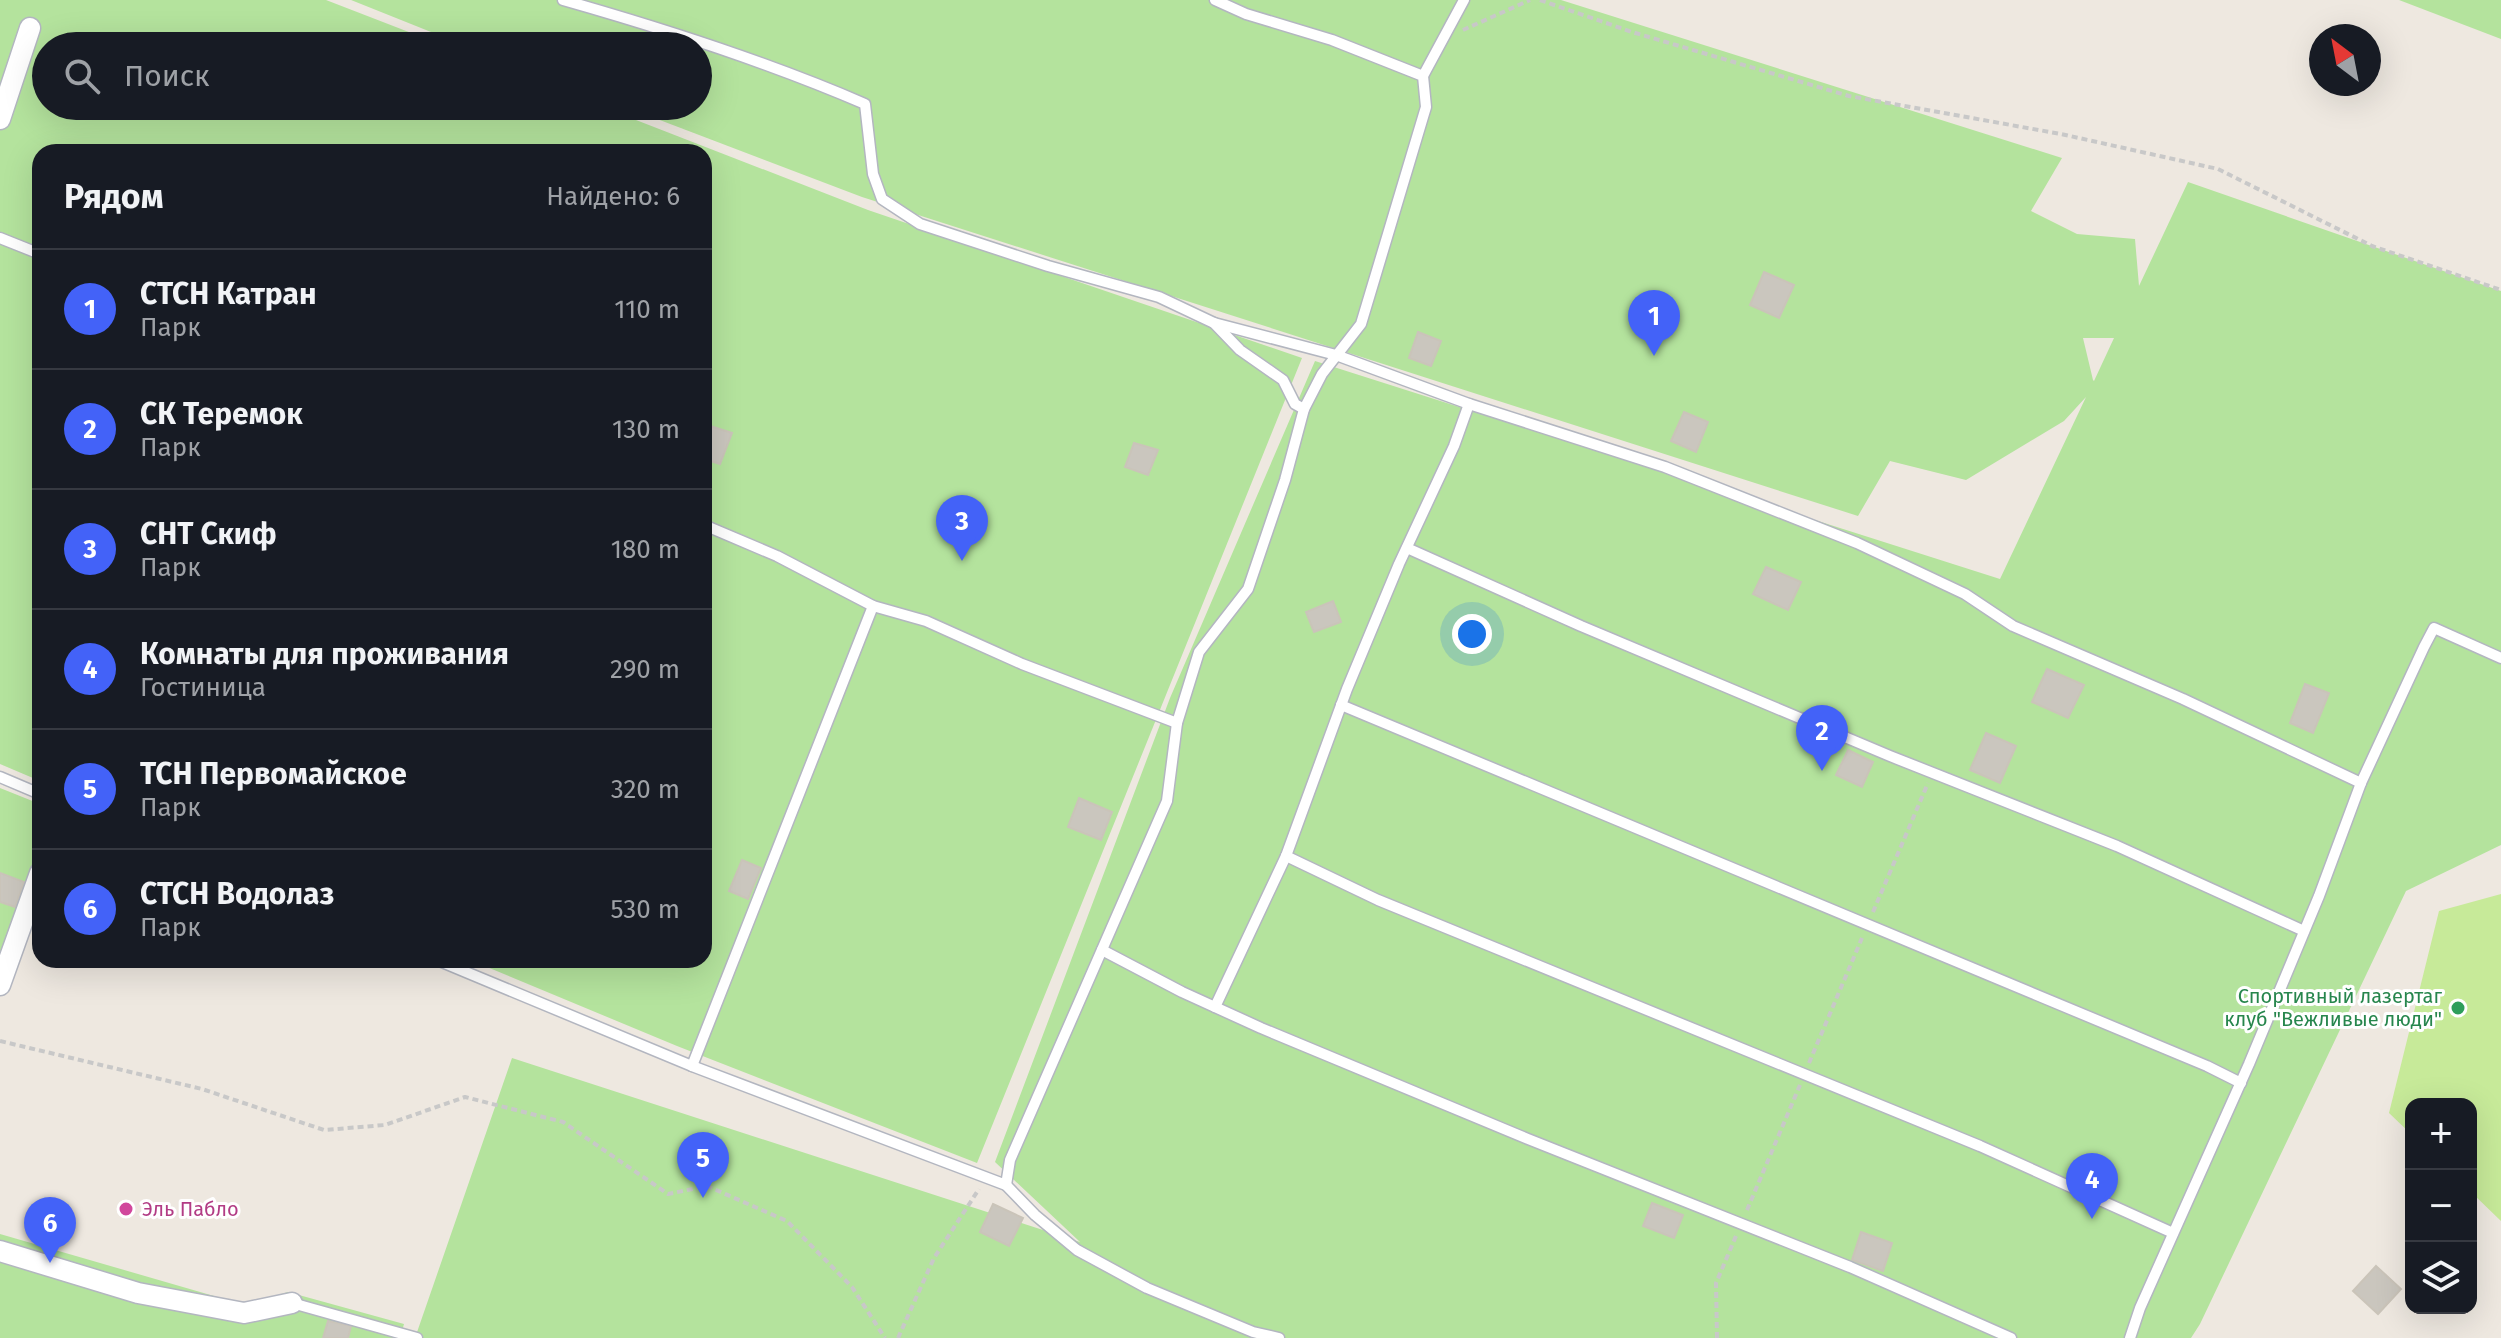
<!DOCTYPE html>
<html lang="ru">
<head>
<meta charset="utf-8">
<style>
  body { margin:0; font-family:"Fira Sans",sans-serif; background:#242831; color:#f1f3f6 }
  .controls { position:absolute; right:24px; bottom:24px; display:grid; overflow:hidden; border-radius:16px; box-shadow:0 8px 32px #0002 }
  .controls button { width:72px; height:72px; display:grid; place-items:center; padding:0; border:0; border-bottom:2px solid #363941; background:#171b24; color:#f1f3f6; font:40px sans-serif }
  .compass { position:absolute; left:2309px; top:24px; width:72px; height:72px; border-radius:50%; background:#171b24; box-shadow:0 8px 32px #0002; rotate:328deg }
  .you { position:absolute; left:1472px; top:634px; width:28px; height:28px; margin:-20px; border:6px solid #fff; border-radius:50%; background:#1a73e8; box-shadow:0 0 0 12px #1a73e833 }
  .badge { display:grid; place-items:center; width:52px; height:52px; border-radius:50%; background:#4362f8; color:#fff; font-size:26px; font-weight:700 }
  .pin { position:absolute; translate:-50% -66px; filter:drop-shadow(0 2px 4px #0008) }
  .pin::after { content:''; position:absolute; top:42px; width:28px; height:24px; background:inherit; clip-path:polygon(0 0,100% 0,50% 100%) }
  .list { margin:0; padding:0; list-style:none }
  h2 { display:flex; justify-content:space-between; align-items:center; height:104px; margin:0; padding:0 32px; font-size:34px }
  h2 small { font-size:26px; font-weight:400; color:#9ea1a6 }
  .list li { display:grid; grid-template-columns:52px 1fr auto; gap:24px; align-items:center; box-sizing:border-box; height:120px; padding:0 32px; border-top:2px solid #363941 }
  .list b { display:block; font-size:30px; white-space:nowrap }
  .list p { margin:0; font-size:26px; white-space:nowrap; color:#9ea1a6 }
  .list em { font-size:26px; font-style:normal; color:#9ea1a6 }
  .icon { flex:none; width:44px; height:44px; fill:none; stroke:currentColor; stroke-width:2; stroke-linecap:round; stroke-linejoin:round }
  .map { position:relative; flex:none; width:2501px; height:1338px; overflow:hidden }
  .search { position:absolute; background:#171b24; box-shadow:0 8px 32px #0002; left:32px; top:32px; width:680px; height:88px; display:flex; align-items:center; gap:20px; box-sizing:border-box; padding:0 28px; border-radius:44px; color:#9ea1a6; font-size:30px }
  .panel { position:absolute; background:#171b24; box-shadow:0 8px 32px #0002; left:32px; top:144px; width:680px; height:824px; border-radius:24px }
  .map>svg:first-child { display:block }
  .green { fill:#b4e39d; fill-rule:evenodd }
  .pitch { fill:#c7ea99 }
  .building { fill:#cac6be; stroke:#cac4b9; stroke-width:2 }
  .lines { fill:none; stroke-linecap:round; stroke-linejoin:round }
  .service-casing { stroke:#b3b6c0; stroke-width:13 }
  .minor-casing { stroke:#b3b6c0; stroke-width:23 }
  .path { stroke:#c8c8c8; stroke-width:4; stroke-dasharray:6 4; stroke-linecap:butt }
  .service { stroke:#fff; stroke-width:10 }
  .minor { stroke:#fff; stroke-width:20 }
  .leisure-dot { fill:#2e9e5b; stroke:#fff; stroke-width:3 }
  .hotel-dot { fill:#d1479c; stroke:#fff; stroke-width:3 }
  .labels { text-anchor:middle; stroke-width:6; stroke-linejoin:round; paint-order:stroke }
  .leisure-label { font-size:20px; fill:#27864d; stroke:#fff; text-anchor:end }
  .hotel-label { font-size:20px; fill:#b23c85; stroke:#fff; text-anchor:start }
</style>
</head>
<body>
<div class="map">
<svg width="2501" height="1338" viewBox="0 0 2501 1338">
  <rect width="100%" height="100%" fill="#eee8e0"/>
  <!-- green -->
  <g class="green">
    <path d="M0,0H326L445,46H46V106H600L868,210L1302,358L977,1163L677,1046L470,960H704V152H40V781L0,764Z"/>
    <path d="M351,0H1561L2062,158L2031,211L2077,234L2135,239L2139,286L2188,182L2501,291V845L2406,891L2200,1324L2191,1338H415L512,1058L1080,1242L995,1162L1170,698L1315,361L2000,579L2086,397L2064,421L1966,480L1890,461L1858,516L862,197L623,106H698V46H466ZM2083,338H2114L2094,381L2093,380Z"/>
    <path d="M2399,0H2501V39Z"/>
    <path d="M0,788L40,804V844L0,955Z"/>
    <path d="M0,1234L245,1305L288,1292L404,1324L400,1338H0Z"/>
  </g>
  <!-- pitch -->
  <path class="pitch" d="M2501,894V1221L2471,1192V1104H2411V1134L2389,1113L2439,911Z"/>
  <!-- building -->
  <g class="building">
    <path d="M1764,272L1794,285L1779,318L1750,305Z"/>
    <path d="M1418,332L1441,341L1431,366L1409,358Z"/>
    <path d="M1684,412L1708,422L1696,452L1671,441Z"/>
    <path d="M704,424L732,433L720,464L704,459Z"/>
    <path d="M1134,443L1158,450L1148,475L1125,467Z"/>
    <path d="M1766,567L1801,582L1788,610L1753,594Z"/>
    <path d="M1333,601L1341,622L1314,632L1306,612Z"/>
    <path d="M2047,669L2084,685L2068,718L2032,702Z"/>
    <path d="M2305,684L2329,693L2313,733L2290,723Z"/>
    <path d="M1986,733L2016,746L2000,783L1970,770Z"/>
    <path d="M1848,750L1873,762L1862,787L1836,775Z"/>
    <path d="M1079,798L1112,812L1101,840L1068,827Z"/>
    <path d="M742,860L761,868L748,899L729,891Z"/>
    <path d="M0,873L24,882L15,907L0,902Z"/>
    <path d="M1652,1203L1683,1215L1674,1238L1643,1226Z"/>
    <path d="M993,1204L1023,1218L1009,1246L980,1232Z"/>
    <path d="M1861,1232L1892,1243L1883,1271L1852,1260Z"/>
    <path d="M2376,1266L2401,1289L2378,1314L2353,1291Z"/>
    <path d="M328,1321L351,1326L348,1338H323Z"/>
  </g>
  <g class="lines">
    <!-- service casing -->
    <g class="service-casing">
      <g id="service">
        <path d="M563,0C665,29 768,62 865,104L873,174L882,199L920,224L1048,266L1159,297L1214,323L1240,350L1283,380L1295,404L1304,409"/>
        <path d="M1423,76L1464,0"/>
        <path d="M0,238L40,254"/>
        <path d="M1214,323L1336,355L1469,404L1665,467L1857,543L1965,594L2013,626L2183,699L2361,783"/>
        <path d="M704,525L777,556L873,606L926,621L1022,664L1177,723"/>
        <path d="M1407,548L1581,626L1890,756L2117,846L2304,931"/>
        <path d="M1341,705L2207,1066L2241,1083"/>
        <path d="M0,777L40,794"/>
        <path d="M1286,856L1378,900L1980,1146L2173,1233"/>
        <path d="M1102,950L1182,992L1261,1028L1528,1139L1850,1267L2011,1338"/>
        <path d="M437,960L692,1066L1006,1185L1035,1215L1077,1250L1147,1288L1253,1332L1279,1338"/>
        <path d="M1215,1007L1286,856L1347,689L1399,564L1454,446L1469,404"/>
        <path d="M692,1066L873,606"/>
        <path d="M1006,1185L1010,1160L1167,801L1177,723L1199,652L1248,589L1285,480L1304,409L1322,374L1361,324L1426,107L1423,76L1332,40L1246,14L1215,0"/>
        <path d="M292,1303L417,1338"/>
        <path d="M2130,1338L2140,1308L2249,1064L2319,896L2361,783L2424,647L2434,628L2501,658"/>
      </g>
    </g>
    <!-- minor casing -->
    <g class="minor-casing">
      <g id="minor">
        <path d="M0,119L30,28"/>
        <path d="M0,985L40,873"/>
        <path d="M0,1251L138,1293L244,1313L292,1303"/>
      </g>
    </g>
    <!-- path -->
    <g class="path">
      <path d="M1540,0L1632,32L1849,96L2061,134L2218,169L2372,246L2501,290"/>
      <path d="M1463,30L1530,0"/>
      <path d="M1873,912L1928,783"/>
      <path d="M0,1041L202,1089L324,1130L385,1125L465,1097L563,1122L668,1194L707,1186L787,1221L852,1287L885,1338"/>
      <path d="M1809,1063L1862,938"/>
      <path d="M1747,1210L1800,1085"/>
      <path d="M898,1338L934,1258L979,1189"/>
      <path d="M1717,1338L1716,1283L1736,1236"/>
    </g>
    <!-- service -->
    <use href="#service" class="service"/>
    <!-- minor -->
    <use href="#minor" class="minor"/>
  </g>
  <!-- markers -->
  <circle class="leisure-dot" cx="2458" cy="1008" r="8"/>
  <circle class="hotel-dot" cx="126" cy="1209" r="8"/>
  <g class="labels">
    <!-- leisure labels -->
    <g class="leisure-label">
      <text x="2442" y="1003">Спортивный лазертаг<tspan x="2442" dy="23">клуб "Вежливые люди"</tspan></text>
    </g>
    <!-- hotel labels -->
    <g class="hotel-label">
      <text x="142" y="1216">Эль Пабло</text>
    </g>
  </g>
</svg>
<div class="controls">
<button>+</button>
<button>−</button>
<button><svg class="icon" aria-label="layers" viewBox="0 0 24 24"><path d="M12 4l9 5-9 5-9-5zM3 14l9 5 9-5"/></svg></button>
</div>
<svg class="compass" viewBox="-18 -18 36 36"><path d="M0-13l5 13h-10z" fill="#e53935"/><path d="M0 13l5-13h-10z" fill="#9ea1a6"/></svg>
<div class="you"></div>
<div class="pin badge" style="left:1654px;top:356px">1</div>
<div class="pin badge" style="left:1822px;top:771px">2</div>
<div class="pin badge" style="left:962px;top:561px">3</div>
<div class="pin badge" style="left:2092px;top:1219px">4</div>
<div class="pin badge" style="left:703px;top:1198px">5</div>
<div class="pin badge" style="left:50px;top:1263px">6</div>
<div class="search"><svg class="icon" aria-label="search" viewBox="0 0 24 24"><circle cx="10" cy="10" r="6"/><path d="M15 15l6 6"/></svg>Поиск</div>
<section class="panel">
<h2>Рядом<small>Найдено: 6</small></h2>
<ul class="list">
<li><span class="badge">1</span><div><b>СТСН Катран</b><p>Парк</p></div><em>110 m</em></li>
<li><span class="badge">2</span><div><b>СК Теремок</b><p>Парк</p></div><em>130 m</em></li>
<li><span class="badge">3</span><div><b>СНТ Скиф</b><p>Парк</p></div><em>180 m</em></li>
<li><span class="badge">4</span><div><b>Комнаты для проживания</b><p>Гостиница</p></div><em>290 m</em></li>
<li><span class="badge">5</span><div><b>ТСН Первомайское</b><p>Парк</p></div><em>320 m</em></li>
<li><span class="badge">6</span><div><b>СТСН Водолаз</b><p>Парк</p></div><em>530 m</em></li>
</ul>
</section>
</div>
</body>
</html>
